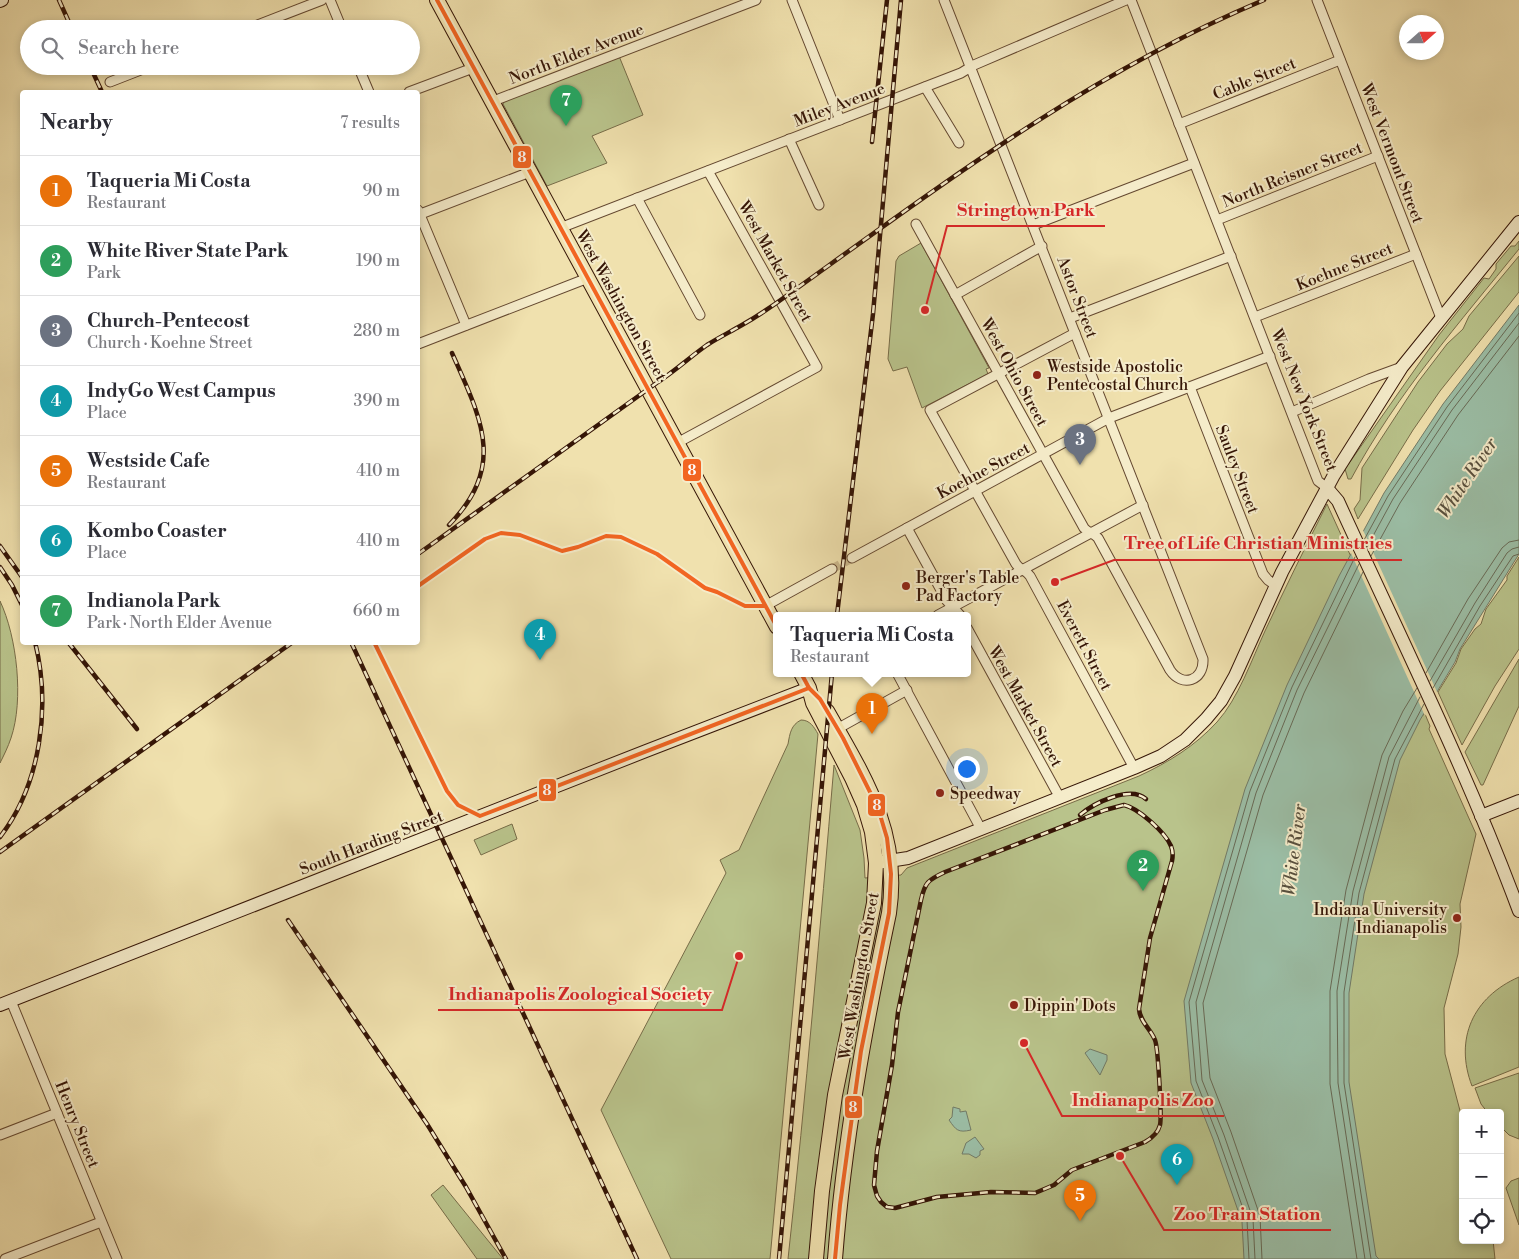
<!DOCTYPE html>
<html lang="en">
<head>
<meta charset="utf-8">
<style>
  body { margin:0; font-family:"Libre Bodoni",serif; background:#f2f2f3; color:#2b2b33 }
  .controls { position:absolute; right:15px; bottom:15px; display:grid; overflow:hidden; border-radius:5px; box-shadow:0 2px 8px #0003 }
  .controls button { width:45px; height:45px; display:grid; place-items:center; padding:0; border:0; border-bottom:1px solid #e1e1e2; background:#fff; color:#2b2b33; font:25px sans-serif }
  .compass { position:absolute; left:1399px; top:15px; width:45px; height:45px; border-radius:50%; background:#fff; box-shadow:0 2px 8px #0003; rotate:69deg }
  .you { position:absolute; left:966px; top:768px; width:18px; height:18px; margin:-12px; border:4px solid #fff; border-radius:50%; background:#1a73e8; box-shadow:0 0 0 8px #1a73e833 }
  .badge { display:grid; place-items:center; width:32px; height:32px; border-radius:50%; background:#0b8043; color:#fff; font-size:16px; font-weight:700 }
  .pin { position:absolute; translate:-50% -41px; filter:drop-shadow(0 1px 2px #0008) }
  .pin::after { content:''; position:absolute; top:26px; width:18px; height:15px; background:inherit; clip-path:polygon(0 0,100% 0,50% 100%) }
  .popup { position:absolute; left:773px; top:612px; width:198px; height:65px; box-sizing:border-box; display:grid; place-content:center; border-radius:5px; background:#fff; filter:drop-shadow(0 1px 4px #0005); font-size:16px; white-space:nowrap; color:#7c7c81 }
  .popup b { font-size:19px; color:#2b2b33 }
  .popup::after { content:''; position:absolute; left:50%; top:100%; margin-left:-10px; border:10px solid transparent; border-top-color:#fff }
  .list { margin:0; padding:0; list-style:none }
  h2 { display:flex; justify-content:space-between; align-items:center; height:65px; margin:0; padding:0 20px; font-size:21px }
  h2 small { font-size:16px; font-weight:400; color:#7c7c81 }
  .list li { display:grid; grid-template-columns:32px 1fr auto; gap:15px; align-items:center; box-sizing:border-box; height:70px; padding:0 20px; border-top:1px solid #e1e1e2 }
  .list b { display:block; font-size:19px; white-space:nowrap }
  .list p { margin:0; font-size:16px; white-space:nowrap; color:#7c7c81 }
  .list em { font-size:16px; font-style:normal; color:#7c7c81 }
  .icon { flex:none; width:28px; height:28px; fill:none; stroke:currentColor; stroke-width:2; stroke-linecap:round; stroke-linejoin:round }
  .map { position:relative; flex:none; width:1519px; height:1259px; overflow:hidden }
  .search { position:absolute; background:#fff; box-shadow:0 2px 8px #0003; left:20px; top:20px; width:400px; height:55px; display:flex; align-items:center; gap:12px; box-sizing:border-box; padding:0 18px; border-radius:28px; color:#7c7c81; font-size:19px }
  .panel { position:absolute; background:#fff; box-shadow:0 2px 8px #0003; left:20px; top:90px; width:400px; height:555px; border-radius:5px }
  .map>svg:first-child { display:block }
  .green { fill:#b9c38b; stroke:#776c48 }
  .water { fill:#9bbea6; stroke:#727a66 }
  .pier { fill:#f0e1ae }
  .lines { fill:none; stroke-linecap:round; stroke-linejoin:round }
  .shore { stroke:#686a56; stroke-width:1 }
  .street-tunnel { stroke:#cbb88c; stroke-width:9; stroke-dasharray:9 4.5; stroke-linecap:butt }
  .street-casing { stroke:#644830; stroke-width:11 }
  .secondary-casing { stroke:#351506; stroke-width:14 }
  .primary-casing { stroke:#351506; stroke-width:16 }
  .street { stroke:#f5ecca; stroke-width:9 }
  .secondary { stroke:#f5ecca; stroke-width:12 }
  .primary { stroke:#f0e1ae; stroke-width:14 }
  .rail-casing { stroke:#351506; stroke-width:4.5 }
  .rail { stroke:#f5ecca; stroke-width:2.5; stroke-dasharray:8; stroke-linecap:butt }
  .bus-1-casing { stroke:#f5ecca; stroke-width:8 }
  .bus-1 { stroke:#f26522; stroke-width:4 }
  .poi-dot { fill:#8f2418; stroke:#f5ecca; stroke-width:2 }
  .labels { text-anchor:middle; stroke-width:4; stroke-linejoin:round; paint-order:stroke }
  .street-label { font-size:16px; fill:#351506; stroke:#f5ecca }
  .poi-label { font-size:16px; fill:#351506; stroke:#f5ecca; text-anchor:start }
  .water-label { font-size:18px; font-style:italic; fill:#59503e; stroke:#f5ecca }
  .leader { fill:none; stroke:#d62828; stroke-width:2 }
  .callout-dot { fill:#d62828; stroke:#f5ecca; stroke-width:2 }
  .callout-label { font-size:18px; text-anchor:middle; font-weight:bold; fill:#d62828; stroke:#f5ecca; stroke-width:4; stroke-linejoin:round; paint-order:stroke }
  .line-badge { stroke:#f5ecca; stroke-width:2 }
  .badge-label { font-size:14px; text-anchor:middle; font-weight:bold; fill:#fff }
</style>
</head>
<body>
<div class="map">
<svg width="1519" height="1259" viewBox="0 0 1519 1259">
  <rect width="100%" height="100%" fill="#f0e1ae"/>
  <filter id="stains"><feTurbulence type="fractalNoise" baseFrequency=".004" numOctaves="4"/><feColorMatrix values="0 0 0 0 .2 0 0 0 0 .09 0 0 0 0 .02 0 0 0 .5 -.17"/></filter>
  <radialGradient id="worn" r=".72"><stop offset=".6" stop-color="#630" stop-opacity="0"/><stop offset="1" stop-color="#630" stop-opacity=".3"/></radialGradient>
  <!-- green -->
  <g class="green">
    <path d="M619,56L643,115L592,136L607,163L547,186L503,104L505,100Z"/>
    <path d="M1519,241V249C1460,322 1396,395 1351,479H1348L1345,469L1439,335L1484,278L1489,279L1496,269V264L1511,246H1515Z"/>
    <path d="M921,243L989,368L986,369L988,374L922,408L907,367L893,371L888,359L896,261L899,256Z"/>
    <path d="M1519,256V292L1440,391L1413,430L1358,519L1354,509L1360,500L1362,468L1418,382L1447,344L1463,329L1469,316Z"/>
    <path d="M1327,504L1423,715L1425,714L1430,726L1429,729L1476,834L1460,904L1461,927L1458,954L1444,1008L1445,1054L1463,1122V1240H1493L1495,1259H788C806,1094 820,930 834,765L860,830L864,858L865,878L901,875L907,868L1139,776C1169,762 1195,746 1217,722C1238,699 1252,659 1265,631C1285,588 1306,546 1327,504Z"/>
    <path d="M1519,557V649L1495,686L1462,745L1438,692L1456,663L1461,649L1475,629L1481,624L1486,609L1507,580V576Z"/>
    <path d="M0,601C17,637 24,700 11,738C8,747 4,755 0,763Z"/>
    <path d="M1519,659V706L1483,785H1481L1465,752Z"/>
    <path d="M801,720C810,720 814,727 818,734L770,1259H671L601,1110L726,873L720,860L739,850L788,744C790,733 791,725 801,720Z"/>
    <path d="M512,824L517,839L481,855L474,840Z"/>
    <path d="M1519,977V1067L1472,1086C1454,1039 1473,997 1519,977Z"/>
    <path d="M1519,1073V1139L1509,1135L1500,1126V1113H1488L1481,1104L1475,1088Z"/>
    <path d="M1519,1178V1225L1506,1188L1511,1181Z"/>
    <path d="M443,1185L503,1259H477L431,1195Z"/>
  </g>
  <!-- water -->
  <g class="water">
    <path d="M1519,305V554L1460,649L1455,662L1420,720L1400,760L1364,894L1349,993V1082L1376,1256L1379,1259H1244L1242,1222L1213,1139L1191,1083L1184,1001L1245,789L1287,685L1339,576L1384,493L1443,404Z"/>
    <path d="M1090,1049L1107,1055V1060L1100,1075L1085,1053Z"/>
    <path d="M953,1107L960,1109V1112L966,1111L971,1130C958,1133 956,1130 949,1120L952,1117Z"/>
    <path d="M975,1137L984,1149L980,1151V1155L976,1158L969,1154H962L966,1143Z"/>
  </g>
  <!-- pier -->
  <path class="pier" d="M1362,528L1438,694L1425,716L1350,551Z"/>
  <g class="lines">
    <!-- shore -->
    <g class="shore">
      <path d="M1364,540L1388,496L1447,407L1519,313"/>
      <path d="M1367,547L1393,499L1452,410L1519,323"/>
      <path d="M1371,556L1400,503L1458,415L1519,336"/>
      <path d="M1426,673L1468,599L1502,548L1509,542L1519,540"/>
      <path d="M1430,681L1475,603L1507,553L1512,549L1519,547"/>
      <path d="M1433,688L1480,606L1513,556L1519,554"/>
      <path d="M1249,1259L1247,1220L1218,1137L1196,1081L1189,1002L1250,791L1292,687L1355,557"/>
      <path d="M1255,1259L1253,1219L1224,1135L1202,1080L1196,1002L1256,793L1297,690L1359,564"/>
      <path d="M1262,1259L1260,1216L1231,1132L1210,1078L1203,1003L1263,795L1304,693L1363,572"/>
      <path d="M1357,1259L1330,1084V991L1346,890L1382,755L1403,711L1417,688"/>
      <path d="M1365,1259L1338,1083L1337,991L1353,891L1389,757L1420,697"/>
      <path d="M1371,1259L1344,1083V992L1359,893L1395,759L1424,704"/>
    </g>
    <!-- street-tunnel -->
    <path class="street-tunnel" d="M832,569L852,558"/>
    <!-- street casing -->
    <g class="street-casing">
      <g id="street">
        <path d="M330,0L342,29"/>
        <path d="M792,0L840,120"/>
        <path d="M1131,0L1316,476L1318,481L1326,487"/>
        <path d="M1317,0L1441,318"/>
        <path d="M247,29L322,0"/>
        <path d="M358,66L369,92"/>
        <path d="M110,82L151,66"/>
        <path d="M925,87L959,143"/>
        <path d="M409,92L473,68"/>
        <path d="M491,102L756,0"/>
        <path d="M1179,124L1340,60"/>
        <path d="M789,139L819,205"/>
        <path d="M637,198L700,315"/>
        <path d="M418,210L466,325"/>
        <path d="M418,215L530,172"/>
        <path d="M1217,220L1378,156"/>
        <path d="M916,224L1084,528C1088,533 1094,533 1098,538L1170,670C1182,688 1204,681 1203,659L944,0"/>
        <path d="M1033,225L1194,163"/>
        <path d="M560,228L961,73L974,65L1126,0"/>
        <path d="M955,295L1042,246"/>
        <path d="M1255,317L1416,254"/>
        <path d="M1070,318L1231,256"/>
        <path d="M1075,333L930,410L1016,564C1020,570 1026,570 1030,576L1134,768"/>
        <path d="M418,344L588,278"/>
        <path d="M1190,387L1263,574L1268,580L1275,585"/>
        <path d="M1292,412L1369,379L1402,367"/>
        <path d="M677,443L817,367L708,171"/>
        <path d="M907,528L947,601L960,615"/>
        <path d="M852,558L1109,418L1270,356"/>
        <path d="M765,606L832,569"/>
        <path d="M938,615L1143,505"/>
        <path d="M967,628L1060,798"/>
        <path d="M897,673L981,829"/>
        <path d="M837,729L907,690"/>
        <path d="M11,1001L117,1259"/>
        <path d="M0,1135L57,1113"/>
        <path d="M5,1259L101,1222"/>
      </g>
    </g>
    <!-- secondary casing -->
    <g class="secondary-casing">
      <g id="secondary">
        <path d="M0,1L2,0"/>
        <path d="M1326,487L1338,501C1400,637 1467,771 1519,911"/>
        <path d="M1481,816L1519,801"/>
        <path d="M876,863L908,858L1134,768L1161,756L1185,740L1206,719L1221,701L1235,676L1282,572L1334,475L1402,367L1519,222"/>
        <path d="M0,1005L646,751L809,688"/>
      </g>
    </g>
    <!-- primary casing -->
    <g class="primary-casing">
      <g id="primary">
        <path d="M437,0L777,627"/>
        <path d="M801,673L809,688L813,703L852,778L864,805L872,832L876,863L874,903L835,1095L822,1191L816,1259"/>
        <path d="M827,711C865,778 901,833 889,913C865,1027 844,1142 835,1259"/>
      </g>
    </g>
    <!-- street -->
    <use href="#street" class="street"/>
    <!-- secondary -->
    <use href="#secondary" class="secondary"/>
    <!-- primary -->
    <use href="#primary" class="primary"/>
    <!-- rail casing -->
    <g class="rail-casing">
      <g id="rail">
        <path d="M59,0L72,29"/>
        <path d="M90,66L102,92"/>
        <path d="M872,142L887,0"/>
        <path d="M449,525C507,465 481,419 452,353"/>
        <path d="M0,546L22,577"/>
        <path d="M418,554C498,497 578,439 658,382C675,371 690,357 707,345C718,338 730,332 742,325C758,316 774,305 789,294C941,185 1091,72 1264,0"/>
        <path d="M0,567L12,585L22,605"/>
        <path d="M837,615L873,314L901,0"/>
        <path d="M68,642L137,729"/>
        <path d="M351,642L637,1259"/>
        <path d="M1124,805C1138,808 1165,832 1171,846C1173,851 1173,856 1172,861L1150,938L1139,1009C1140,1022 1150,1028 1155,1040C1158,1047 1162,1117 1160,1125C1158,1133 1152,1138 1145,1142L1072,1170L1054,1185L1035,1193L991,1192L937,1197L895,1208L887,1207L881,1202L877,1196L874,1185L877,1151L892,1065L898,1012L921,900C925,882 928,880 945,872L1105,810Z"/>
        <path d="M1080,815C1094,803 1130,785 1146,799"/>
        <path d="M0,837C41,784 51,706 35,642"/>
        <path d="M0,852L293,642"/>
        <path d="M288,920L427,1124L466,1187L506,1259"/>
        <path d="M779,1259L832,673"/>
      </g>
    </g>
    <!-- rail -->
    <use href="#rail" class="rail"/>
    <!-- bus-1 casing -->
    <g class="bus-1-casing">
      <g id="bus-1">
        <path d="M437,0L777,627"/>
        <path d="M418,586L485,539L501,533L520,535L562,551L578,547L606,536L621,537L657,554L705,588L717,592L745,606H765"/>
        <path d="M374,642L447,791L458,805L480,816L809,688"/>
        <path d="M801,673L809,688L820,699L843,738L878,808L887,838L891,874L889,913L861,1051L840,1205L835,1259"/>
      </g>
    </g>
    <!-- bus-1 -->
    <use href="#bus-1" class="bus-1"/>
  </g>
  <!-- markers -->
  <g class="poi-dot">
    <circle cx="1037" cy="375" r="5"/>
    <circle cx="906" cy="586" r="5"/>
    <circle cx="940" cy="793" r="5"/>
    <circle cx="1457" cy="918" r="5"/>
    <circle cx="1014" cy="1005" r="5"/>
  </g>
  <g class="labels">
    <!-- street labels -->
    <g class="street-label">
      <text transform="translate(576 53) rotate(-21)" y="6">North Elder Avenue</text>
      <text transform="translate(1254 78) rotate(-22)" y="6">Cable Street</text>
      <text transform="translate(839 104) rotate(-21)" y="6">Miley Avenue</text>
      <text transform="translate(1393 153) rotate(69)" y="6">West Vermont Street</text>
      <text transform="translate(1292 174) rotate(-22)" y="6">North Reisner Street</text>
      <text transform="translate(776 261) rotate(61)" y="6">West Market Street</text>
      <text transform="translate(1344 266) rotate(-22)" y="6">Koehne Street</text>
      <text transform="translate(1078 297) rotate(69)" y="6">Astor Street</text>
      <text transform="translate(622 305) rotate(61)" y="6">West Washington Street</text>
      <text transform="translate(1015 372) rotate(61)" y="6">West Ohio Street</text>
      <text transform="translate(1305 400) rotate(68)" y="6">West New York Street</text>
      <text transform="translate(1238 469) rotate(69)" y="6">Saulcy Street</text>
      <text transform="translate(983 470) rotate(-28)" y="6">Koehne Street</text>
      <text transform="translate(1085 645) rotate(62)" y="6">Everett Street</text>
      <text transform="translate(1026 706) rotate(61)" y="6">West Market Street</text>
      <text transform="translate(371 842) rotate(-21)" y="6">South Harding Street</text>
      <text transform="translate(858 976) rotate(-80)" y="6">West Washington Street</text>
      <text transform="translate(78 1124) rotate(68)" y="6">Henry Street</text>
    </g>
    <!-- poi labels -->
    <g class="poi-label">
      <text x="1047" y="372">Westside Apostolic<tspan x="1047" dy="18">Pentecostal Church</tspan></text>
      <text x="916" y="583">Berger's Table<tspan x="916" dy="18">Pad Factory</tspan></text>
      <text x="950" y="799">Speedway</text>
      <text x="1447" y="915" text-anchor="end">Indiana University<tspan x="1447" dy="18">Indianapolis</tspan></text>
      <text x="1024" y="1011">Dippin' Dots</text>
    </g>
    <!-- water labels -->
    <g class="water-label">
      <text transform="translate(1467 478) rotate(-56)" y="6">White River</text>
      <text transform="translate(1294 850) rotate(-83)" y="6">White River</text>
    </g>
  </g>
  <!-- callouts -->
  <path class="leader" d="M925 310L947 226H1105M1055 582L1114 560H1402M739 956L722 1010H438M1024 1043L1062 1116H1224M1120 1156L1164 1230H1331"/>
  <g class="callout-dot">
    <circle cx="925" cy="310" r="5"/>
    <circle cx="1055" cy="582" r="5"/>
    <circle cx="739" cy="956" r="5"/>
    <circle cx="1024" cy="1043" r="5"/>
    <circle cx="1120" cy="1156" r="5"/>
  </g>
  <g class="callout-label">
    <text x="1026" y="216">Stringtown Park</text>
    <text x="1258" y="549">Tree of Life Christian Ministries</text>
    <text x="580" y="1000">Indianapolis Zoological Society</text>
    <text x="1143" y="1106">Indianapolis Zoo</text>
    <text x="1247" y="1220">Zoo Train Station</text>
  </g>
  <g class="line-badge">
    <rect x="512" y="145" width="20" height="24" rx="5" fill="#f26522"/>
    <rect x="682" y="458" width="20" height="24" rx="5" fill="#f26522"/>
    <rect x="538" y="778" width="19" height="24" rx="5" fill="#f26522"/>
    <rect x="867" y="793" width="19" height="24" rx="5" fill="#f26522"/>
    <rect x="844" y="1095" width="19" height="24" rx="5" fill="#f26522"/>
  </g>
  <g class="badge-label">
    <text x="522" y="162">8</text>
    <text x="692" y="475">8</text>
    <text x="547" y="795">8</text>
    <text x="877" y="810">8</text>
    <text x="853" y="1112">8</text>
  </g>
  <rect width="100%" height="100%" filter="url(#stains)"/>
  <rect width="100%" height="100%" fill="url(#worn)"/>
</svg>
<div class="controls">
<button>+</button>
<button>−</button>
<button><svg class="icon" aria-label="locate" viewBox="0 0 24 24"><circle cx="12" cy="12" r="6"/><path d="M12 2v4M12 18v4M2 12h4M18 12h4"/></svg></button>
</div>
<svg class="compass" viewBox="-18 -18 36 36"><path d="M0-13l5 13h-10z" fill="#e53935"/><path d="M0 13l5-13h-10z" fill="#7c7c81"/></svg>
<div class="you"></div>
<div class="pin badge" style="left:872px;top:734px;background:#e8710a">1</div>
<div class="popup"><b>Taqueria Mi Costa</b>Restaurant</div>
<div class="pin badge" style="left:1143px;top:891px;background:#2e9e5b">2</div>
<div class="pin badge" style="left:1080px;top:465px;background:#6b7280">3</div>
<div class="pin badge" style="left:540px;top:660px;background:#0f9aa8">4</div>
<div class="pin badge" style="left:1080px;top:1221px;background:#e8710a">5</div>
<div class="pin badge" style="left:1177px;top:1185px;background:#0f9aa8">6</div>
<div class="pin badge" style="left:566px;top:126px;background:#2e9e5b">7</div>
<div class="search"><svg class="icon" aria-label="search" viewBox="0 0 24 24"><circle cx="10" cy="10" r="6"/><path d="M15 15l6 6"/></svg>Search here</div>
<section class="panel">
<h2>Nearby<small>7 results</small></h2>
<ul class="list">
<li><span class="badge" style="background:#e8710a">1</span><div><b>Taqueria Mi Costa</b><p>Restaurant</p></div><em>90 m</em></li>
<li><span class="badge" style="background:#2e9e5b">2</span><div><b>White River State Park</b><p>Park</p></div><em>190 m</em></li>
<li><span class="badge" style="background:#6b7280">3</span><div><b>Church-Pentecost</b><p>Church · Koehne Street</p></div><em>280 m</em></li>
<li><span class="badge" style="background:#0f9aa8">4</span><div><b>IndyGo West Campus</b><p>Place</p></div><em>390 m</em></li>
<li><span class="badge" style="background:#e8710a">5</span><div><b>Westside Cafe</b><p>Restaurant</p></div><em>410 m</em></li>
<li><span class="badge" style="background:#0f9aa8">6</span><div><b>Kombo Coaster</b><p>Place</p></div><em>410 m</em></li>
<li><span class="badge" style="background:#2e9e5b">7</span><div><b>Indianola Park</b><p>Park · North Elder Avenue</p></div><em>660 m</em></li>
</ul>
</section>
</div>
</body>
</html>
